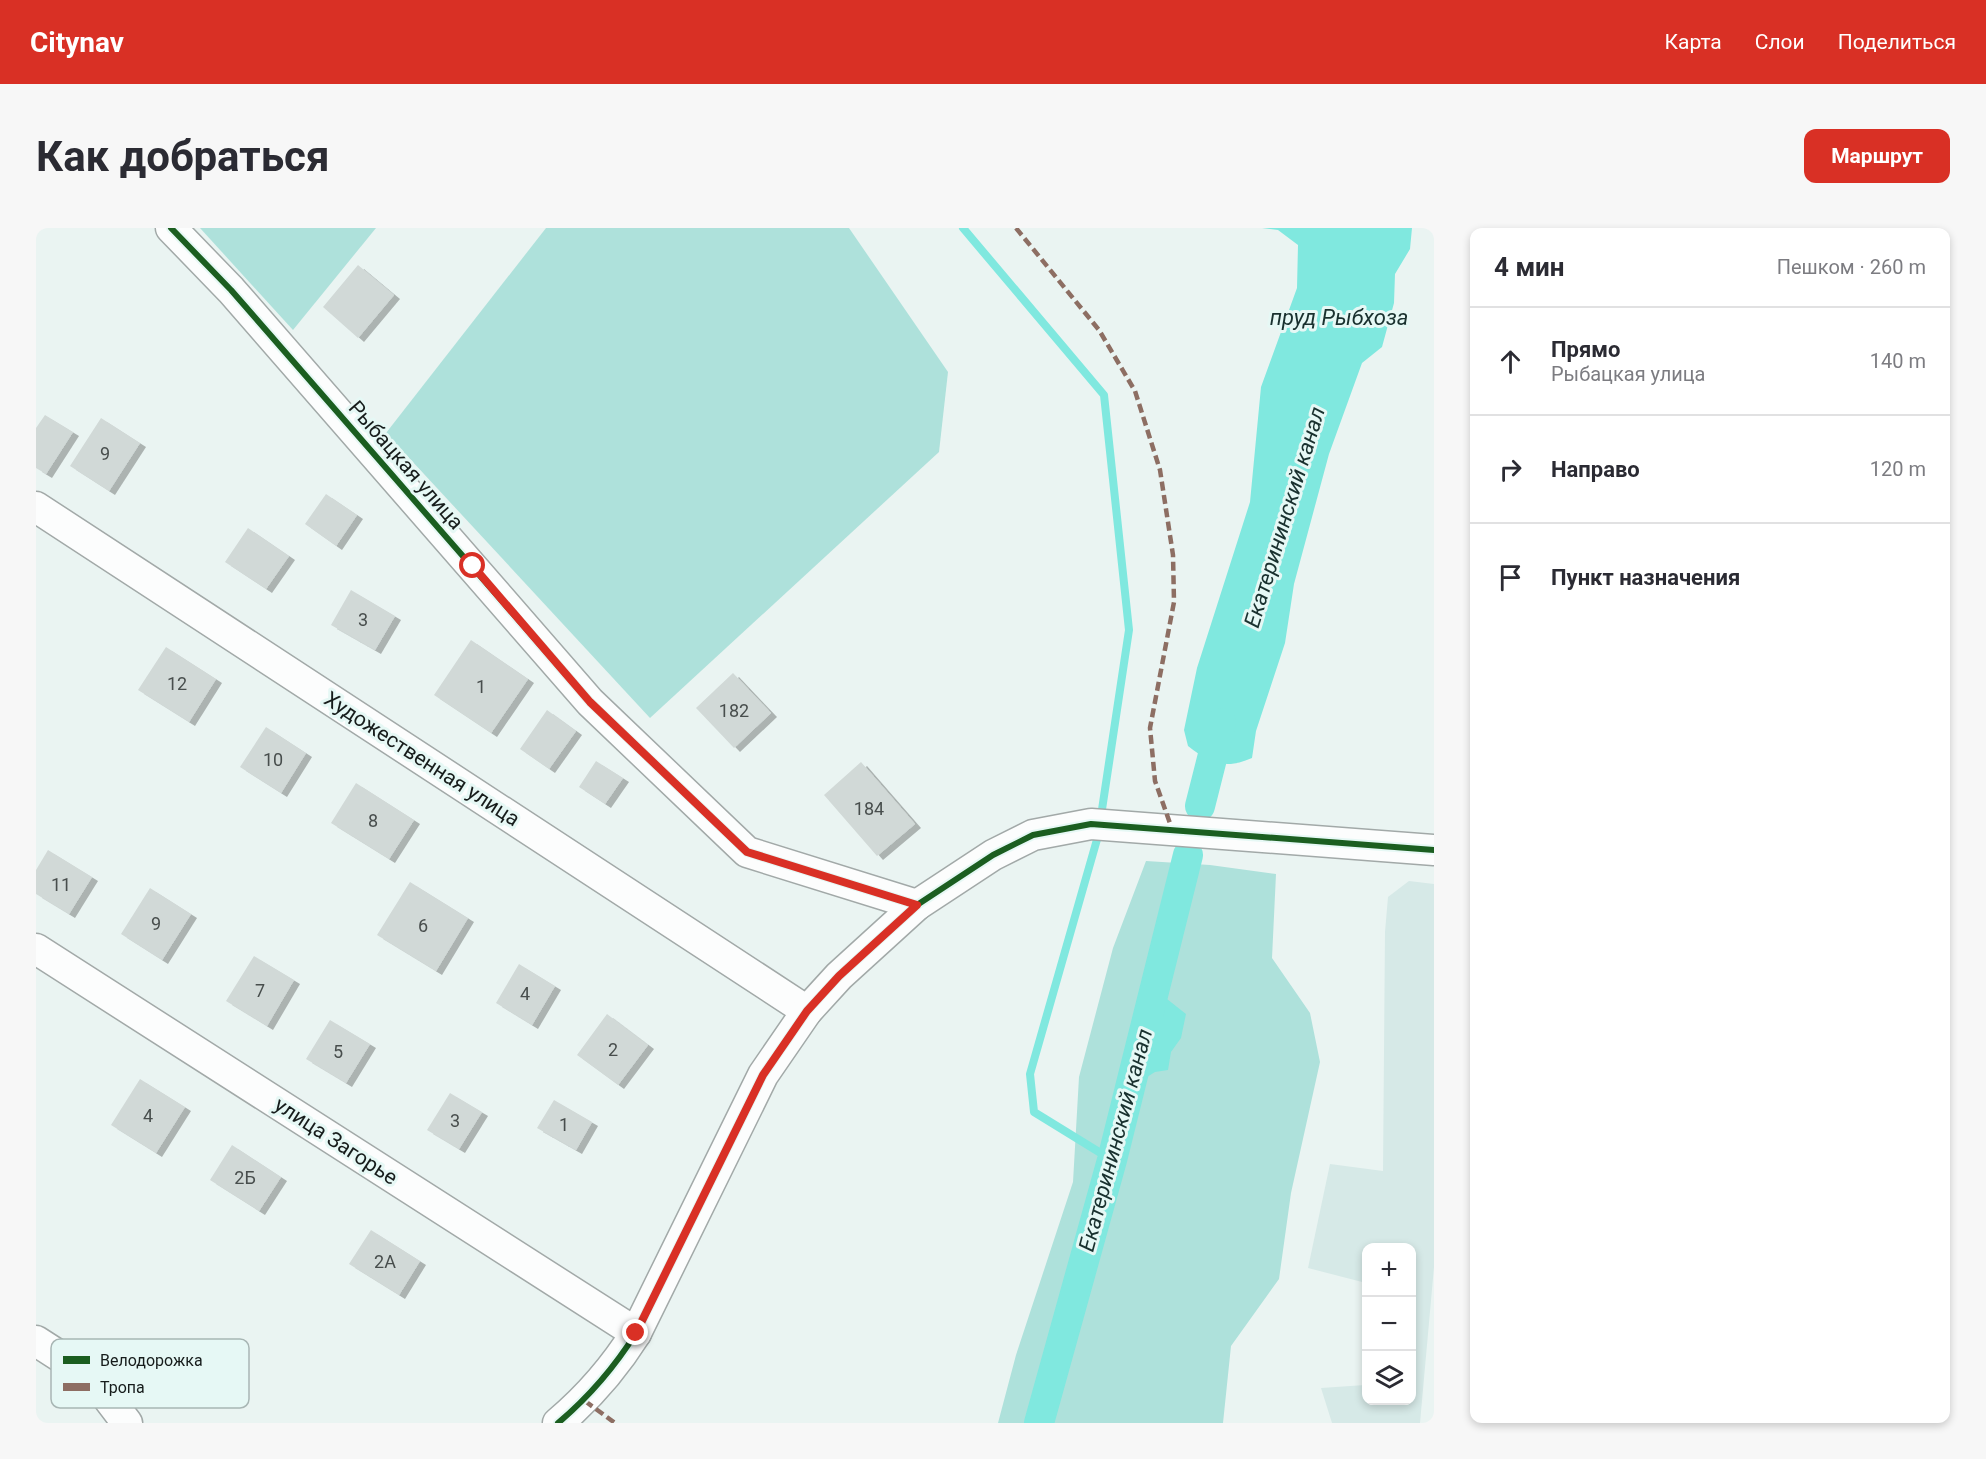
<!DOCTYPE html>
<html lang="ru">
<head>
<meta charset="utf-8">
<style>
  body { margin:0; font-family:Roboto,sans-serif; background:#f7f7f7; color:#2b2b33 }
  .controls { position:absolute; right:18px; bottom:18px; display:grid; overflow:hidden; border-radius:12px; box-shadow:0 3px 9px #0003 }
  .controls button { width:54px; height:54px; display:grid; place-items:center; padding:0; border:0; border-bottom:2px solid #e1e1e2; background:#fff; color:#2b2b33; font:30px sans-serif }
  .stop { position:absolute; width:18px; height:18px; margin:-14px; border:4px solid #d93025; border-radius:50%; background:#fff }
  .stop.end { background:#d93025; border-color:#fff; box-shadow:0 2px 6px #0008 }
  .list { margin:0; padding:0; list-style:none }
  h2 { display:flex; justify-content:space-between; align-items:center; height:78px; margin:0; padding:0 24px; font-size:26px }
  h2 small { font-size:20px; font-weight:400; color:#7c7c81 }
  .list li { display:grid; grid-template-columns:39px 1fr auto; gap:18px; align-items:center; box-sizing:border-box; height:108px; padding:0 24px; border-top:2px solid #e1e1e2 }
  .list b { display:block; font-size:22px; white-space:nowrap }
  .list p { margin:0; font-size:20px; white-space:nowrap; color:#7c7c81 }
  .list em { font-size:20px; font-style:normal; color:#7c7c81 }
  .icon { flex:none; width:33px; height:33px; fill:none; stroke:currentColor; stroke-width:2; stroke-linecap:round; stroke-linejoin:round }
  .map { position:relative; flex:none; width:1398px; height:1195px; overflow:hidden; border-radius:12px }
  header { display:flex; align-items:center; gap:36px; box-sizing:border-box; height:84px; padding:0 30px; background:#d93025; color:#fff }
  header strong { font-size:28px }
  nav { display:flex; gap:33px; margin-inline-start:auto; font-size:21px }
  .intro { display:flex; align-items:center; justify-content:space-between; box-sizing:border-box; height:144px; padding:0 36px }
  h1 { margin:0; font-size:42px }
  .button { padding:15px 27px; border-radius:12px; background:#d93025; color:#fff; font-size:21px; font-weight:700 }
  main { display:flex; gap:36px; padding:0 36px }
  aside { flex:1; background:#fff; border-radius:12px; box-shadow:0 3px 9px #0003 }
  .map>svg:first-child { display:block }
  .built { fill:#d6e9e7 }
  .green { fill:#aee1db }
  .water { fill:#80e8df }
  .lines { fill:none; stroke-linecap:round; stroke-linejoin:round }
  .stream { stroke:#80e8df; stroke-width:8 }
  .canal { stroke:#80e8df; stroke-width:30 }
  .building { fill:#d1d9d7; filter:url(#shadow) }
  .street-casing { stroke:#a2a9a8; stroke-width:33 }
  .street { stroke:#fcfdfd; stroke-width:30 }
  .quiet { stroke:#8d6e63; stroke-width:4.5; stroke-dasharray:9 4.5; stroke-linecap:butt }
  .cycleway-casing { stroke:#e6f8f5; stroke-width:10 }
  .cycleway { stroke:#1b5e20; stroke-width:6 }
  .route { stroke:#d93025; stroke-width:8 }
  .labels { text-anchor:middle; stroke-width:6; stroke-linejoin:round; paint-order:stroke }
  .number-label { font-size:18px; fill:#484e4d }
  .street-label { font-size:21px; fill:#161c1b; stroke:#e6f8f5 }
  .water-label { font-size:22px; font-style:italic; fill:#19312f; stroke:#e6f8f5 }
  .key { fill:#e6f8f5; stroke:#a8b6b4; stroke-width:1.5 }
  .key-label { font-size:16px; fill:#161c1b }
</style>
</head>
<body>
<header>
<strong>Citynav</strong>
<nav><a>Карта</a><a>Слои</a><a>Поделиться</a></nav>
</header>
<div class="intro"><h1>Как добраться</h1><a class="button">Маршрут</a></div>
<main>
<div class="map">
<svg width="1398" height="1195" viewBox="0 0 1398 1195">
  <defs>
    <filter id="shadow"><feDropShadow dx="6" dy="4" stdDeviation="0" flood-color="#0004"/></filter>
  </defs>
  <rect width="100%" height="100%" fill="#eaf4f2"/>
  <!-- built -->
  <path class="built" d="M1373,653L1398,656V1039L1384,1195H1296L1285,1160L1329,1157L1330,1146V1172H1376V1020H1330V1055L1272,1040L1294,936L1347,943L1349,704L1352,669Z"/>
  <!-- green -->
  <g class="green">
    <path d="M164,0H340L257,102Z"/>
    <path d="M510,0H813L912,144L903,224L614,490L350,205Z"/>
    <path d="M1110,633L1174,637L1240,646L1236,730L1274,785L1284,834L1255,965L1243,1051L1195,1118L1187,1195H962L980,1127L1037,954L1043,849L1077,720Z"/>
  </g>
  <!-- water -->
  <g class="water">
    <path d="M1226,0H1376L1374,21L1359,46L1358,75L1346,119L1326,135L1293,226L1258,356L1249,415L1220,503L1216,530C1189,542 1174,535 1152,518L1148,502L1161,440L1214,274L1225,159L1261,60L1262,17L1242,2Z"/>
    <path d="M1131,771L1150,786L1145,810L1135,824L1132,842L1119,844L1111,849C1087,815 1103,808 1110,772Z"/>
  </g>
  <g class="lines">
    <!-- stream -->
    <path class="stream" d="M927,0L1068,167L1093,402L1062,608L994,846L998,884L1076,932"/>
    <!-- canal -->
    <g class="canal">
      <path d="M1164,578L1185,495"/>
      <path d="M1003,1195L1076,932L1152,627"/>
    </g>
  </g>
  <!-- building -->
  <g class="building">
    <path d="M322,37L358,67L322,110L287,79Z"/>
    <path d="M9,187L37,204L10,246L0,240V200Z"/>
    <path d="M65,190L104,215L73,263L34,238Z"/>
    <path d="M290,266L321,287L300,318L269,296Z"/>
    <path d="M212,300L253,328L230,361L189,334Z"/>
    <path d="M315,362L359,388L339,422L295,397Z"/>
    <path d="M435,412L492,451L455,505L398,467Z"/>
    <path d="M130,419L180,451L153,494L102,462Z"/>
    <path d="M697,445L735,485L698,520L660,480Z"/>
    <path d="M511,482L540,503L513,541L484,521Z"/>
    <path d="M230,499L270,525L245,565L204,539Z"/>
    <path d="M560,533L587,550L569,576L543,559Z"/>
    <path d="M825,534L879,596L841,628L788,567Z"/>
    <path d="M320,555L378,592L353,631L295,595Z"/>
    <path d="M12,622L56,649L33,686L0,666V642Z"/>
    <path d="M374,654L432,690L400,743L341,707Z"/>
    <path d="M114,660L155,686L126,732L85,706Z"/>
    <path d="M218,728L258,752L231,798L190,773Z"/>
    <path d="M483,736L519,758L496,797L460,775Z"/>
    <path d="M571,786L612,817L582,857L541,827Z"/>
    <path d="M294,792L334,816L310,855L270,831Z"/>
    <path d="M104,851L149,879L120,925L75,897Z"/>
    <path d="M414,865L446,884L423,921L391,902Z"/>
    <path d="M518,872L556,894L540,922L501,900Z"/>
    <path d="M196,917L245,949L223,983L174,952Z"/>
    <path d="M335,1002L384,1033L363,1067L313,1036Z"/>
  </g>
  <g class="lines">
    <!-- street casing -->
    <g class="street-casing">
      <g id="street">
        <path d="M135,0L195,62L554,474L711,624L881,677"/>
        <path d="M0,279L771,783"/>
        <path d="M0,721L600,1105"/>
        <path d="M0,1113L56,1149L91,1195"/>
        <path d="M522,1195C554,1168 578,1140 600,1105L727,847L771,783L803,748L881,677L957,627L997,607L1055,596L1398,622"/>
      </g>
    </g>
    <!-- street -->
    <use href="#street" class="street"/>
    <!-- quiet -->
    <g class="quiet">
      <path d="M980,0L1063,102L1099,163L1124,242L1137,327L1138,374L1114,500L1119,553L1136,601"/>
      <path d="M549,1173L579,1195"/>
    </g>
    <!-- cycleway casing -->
    <g class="cycleway-casing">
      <g id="cycleway">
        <path d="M135,0L195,62L554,474L711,624L881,677"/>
        <path d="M522,1195C554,1168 578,1140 600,1105L727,847L771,783L803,748L881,677L957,627L997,607L1055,596L1398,622"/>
      </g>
    </g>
    <!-- cycleway -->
    <use href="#cycleway" class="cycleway"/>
  </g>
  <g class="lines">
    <!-- route -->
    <path class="route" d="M437,338L554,474L711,624L881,677L803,748L771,783L727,847L600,1105"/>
  </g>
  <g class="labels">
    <!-- number labels -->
    <g class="number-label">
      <text x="69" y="232">9</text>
      <text x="327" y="398">3</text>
      <text x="141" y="462">12</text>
      <text x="445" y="465">1</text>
      <text x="698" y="489">182</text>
      <text x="237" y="538">10</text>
      <text x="833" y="587">184</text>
      <text x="337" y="599">8</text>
      <text x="25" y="663">11</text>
      <text x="120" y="702">9</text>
      <text x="387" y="704">6</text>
      <text x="224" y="769">7</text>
      <text x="489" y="772">4</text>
      <text x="577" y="828">2</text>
      <text x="302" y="830">5</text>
      <text x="112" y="894">4</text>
      <text x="419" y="899">3</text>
      <text x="528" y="903">1</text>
      <text x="209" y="956">2Б</text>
      <text x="349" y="1040">2А</text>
    </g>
    <!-- street labels -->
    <g class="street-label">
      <text transform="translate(370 237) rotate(49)" y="7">Рыбацкая улица</text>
      <text transform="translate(386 531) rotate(33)" y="7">Художественная улица</text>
      <text transform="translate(300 913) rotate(33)" y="7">улица Загорье</text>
    </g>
    <!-- water labels -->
    <g class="water-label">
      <text x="1303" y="97">пруд Рыбхоза</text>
      <text transform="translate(1248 289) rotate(-73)" y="8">Екатерининский канал</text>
      <text transform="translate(1079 912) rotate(-75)" y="8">Екатерининский канал</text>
    </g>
  </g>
  <!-- legend -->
  <rect x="15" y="1111" width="198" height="69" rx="9" class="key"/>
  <rect x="27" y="1128" width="27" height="8" fill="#1b5e20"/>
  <rect x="27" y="1155" width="27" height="8" fill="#8d6e63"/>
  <g class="key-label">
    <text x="64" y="1138">Велодорожка</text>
    <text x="64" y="1165">Тропа</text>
  </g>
</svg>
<div class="controls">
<button>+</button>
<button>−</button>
<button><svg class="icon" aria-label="layers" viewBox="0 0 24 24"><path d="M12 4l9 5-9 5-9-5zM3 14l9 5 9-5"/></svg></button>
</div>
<div class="stop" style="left:437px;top:338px"></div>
<div class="stop end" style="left:600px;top:1105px"></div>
</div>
<aside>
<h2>4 мин<small>Пешком · 260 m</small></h2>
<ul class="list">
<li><svg class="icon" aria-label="ahead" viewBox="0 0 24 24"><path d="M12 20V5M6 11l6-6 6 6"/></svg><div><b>Прямо</b><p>Рыбацкая улица</p></div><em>140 m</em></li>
<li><svg class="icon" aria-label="right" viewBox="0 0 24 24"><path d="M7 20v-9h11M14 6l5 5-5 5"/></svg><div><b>Направо</b></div><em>120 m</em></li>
<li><svg class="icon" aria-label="arrive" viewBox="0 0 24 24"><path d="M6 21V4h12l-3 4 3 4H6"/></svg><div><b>Пункт назначения</b></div></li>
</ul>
</aside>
</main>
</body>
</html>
